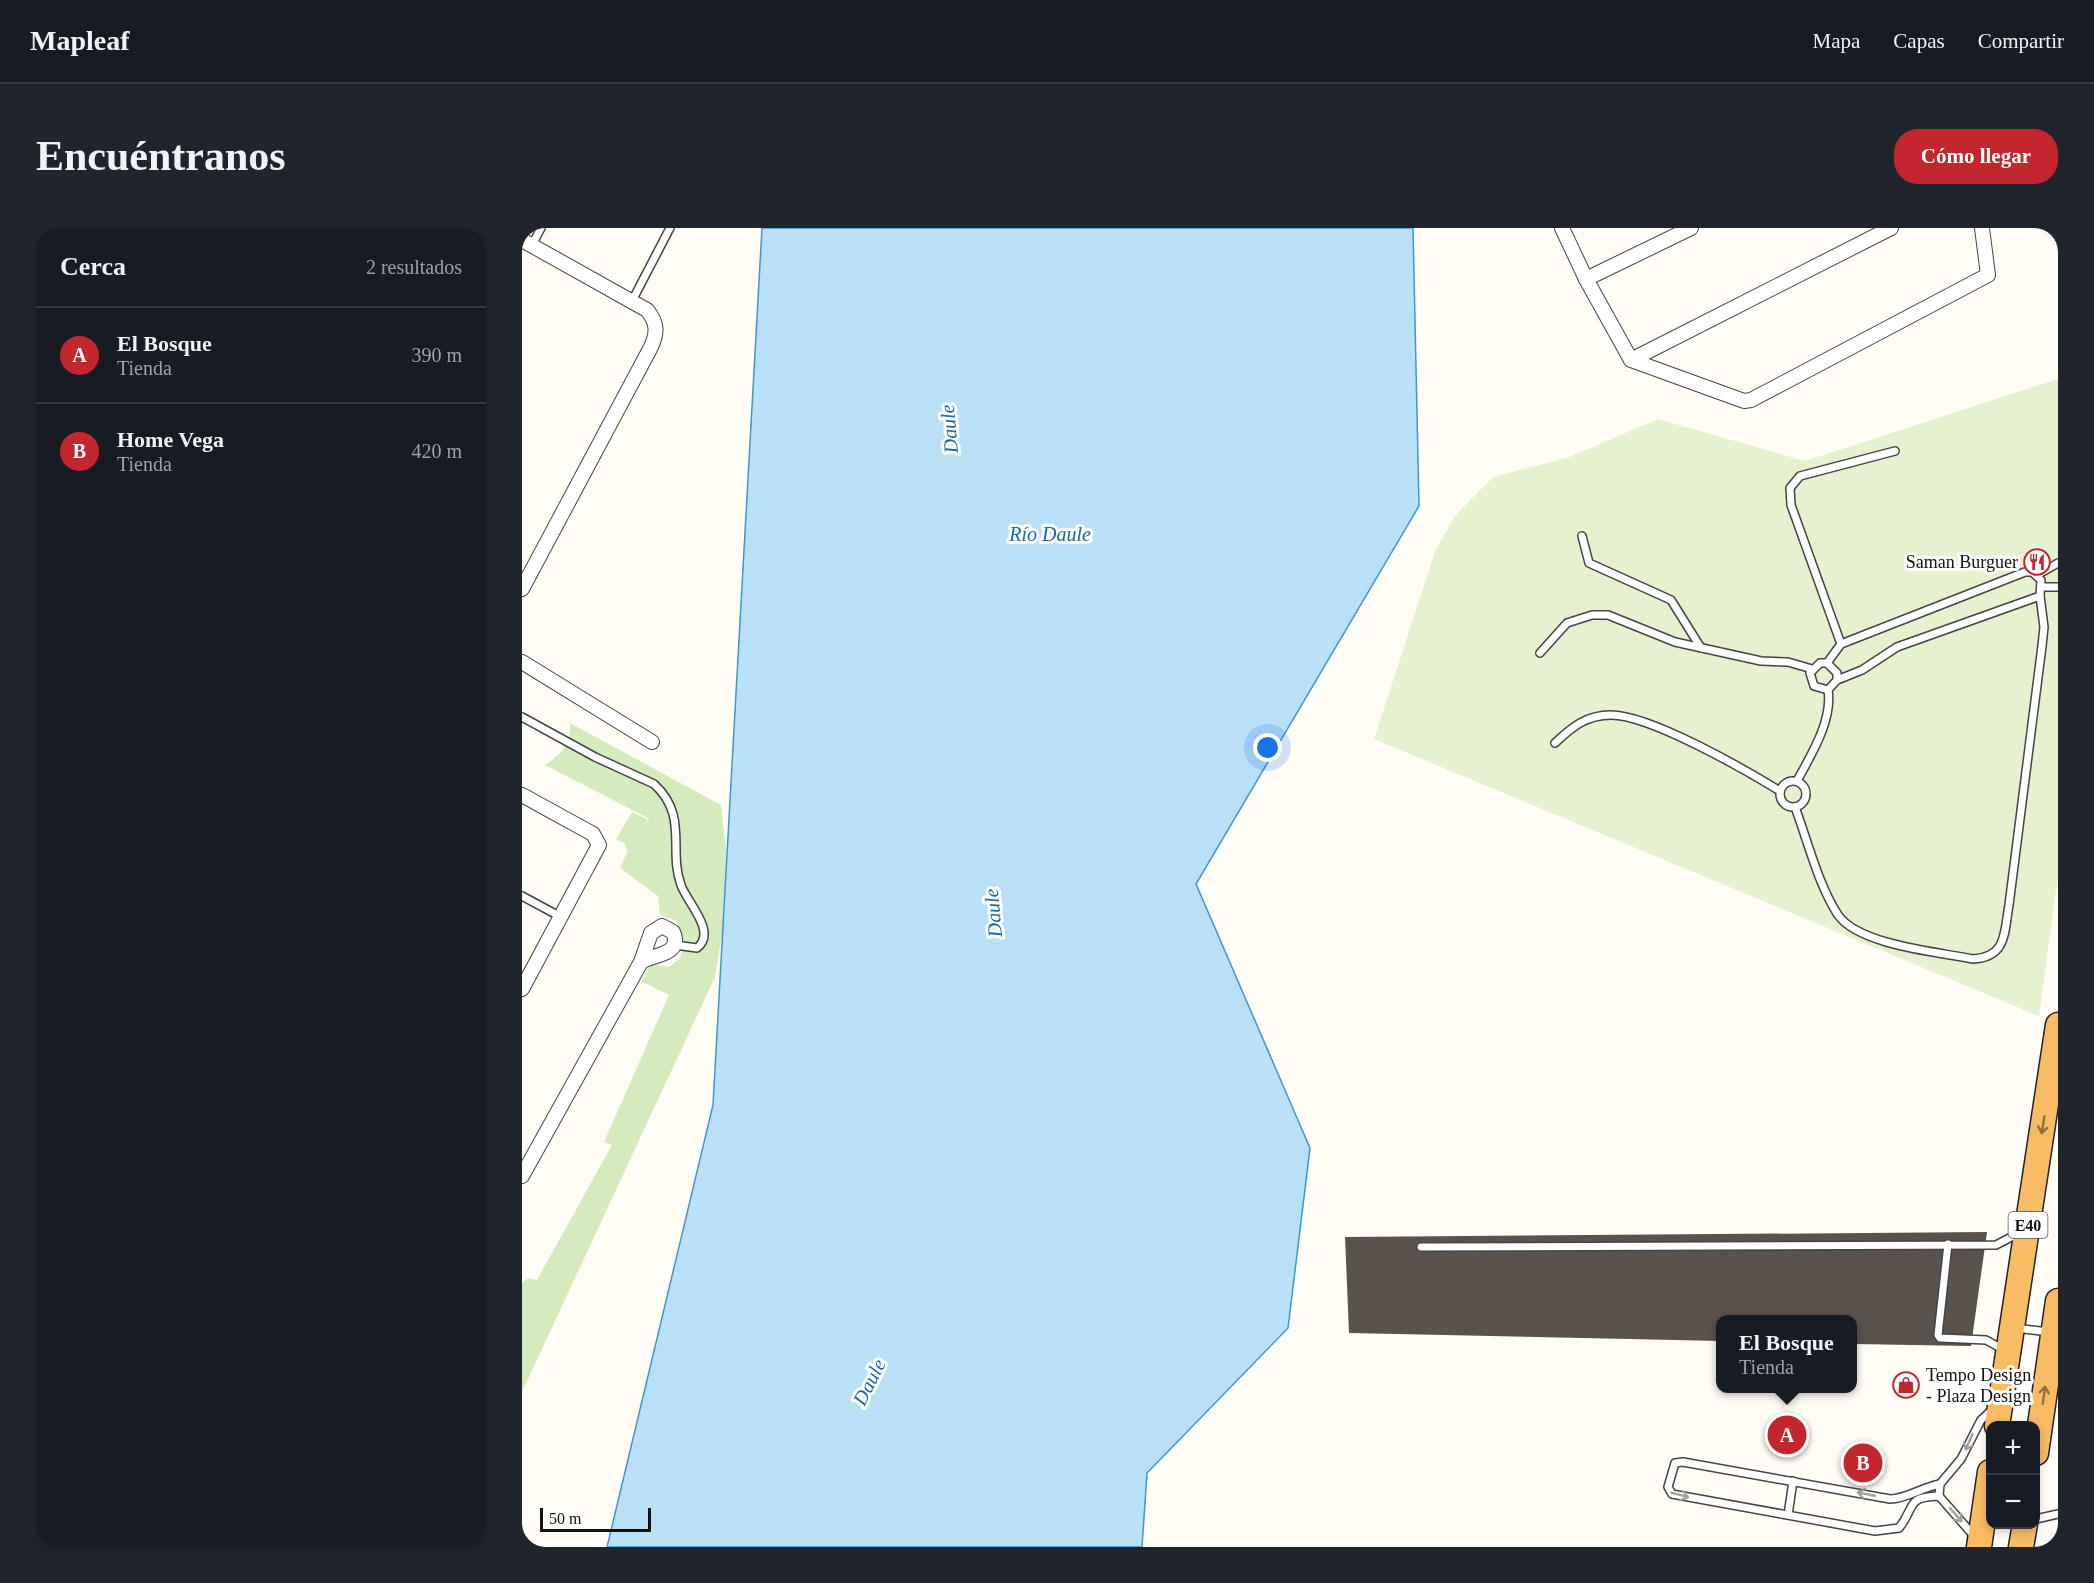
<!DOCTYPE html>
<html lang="es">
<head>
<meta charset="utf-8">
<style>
  body { margin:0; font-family:Georgia,serif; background:#20242c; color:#f1f3f6 }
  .controls { position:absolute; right:18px; bottom:18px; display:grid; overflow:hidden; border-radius:12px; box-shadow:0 3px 9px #0003 }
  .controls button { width:54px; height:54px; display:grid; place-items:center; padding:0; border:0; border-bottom:2px solid #363941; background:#171b24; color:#f1f3f6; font:30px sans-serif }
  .scale { position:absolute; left:18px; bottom:15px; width:111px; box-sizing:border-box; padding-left:6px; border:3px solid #111; border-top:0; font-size:16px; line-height:21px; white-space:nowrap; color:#111; -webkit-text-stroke:4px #fff; paint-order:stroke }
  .you { position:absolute; left:746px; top:520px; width:21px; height:21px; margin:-15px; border:4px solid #fff; border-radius:50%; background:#1a73e8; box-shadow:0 0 0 9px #1a73e833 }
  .badge { display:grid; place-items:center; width:39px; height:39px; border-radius:50%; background:#c4262e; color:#fff; font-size:20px; font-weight:700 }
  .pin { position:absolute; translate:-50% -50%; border:3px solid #fff; box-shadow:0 2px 6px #0006 }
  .popup { position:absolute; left:1194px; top:1087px; width:141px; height:78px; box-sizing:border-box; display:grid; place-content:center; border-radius:12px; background:#171b24; filter:drop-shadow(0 2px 4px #0005); font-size:20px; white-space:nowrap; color:#9ea1a6 }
  .popup b { font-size:22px; color:#f1f3f6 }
  .popup::after { content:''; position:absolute; left:50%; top:100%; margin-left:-12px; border:12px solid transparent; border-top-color:#171b24 }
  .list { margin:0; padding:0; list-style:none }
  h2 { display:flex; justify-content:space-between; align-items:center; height:78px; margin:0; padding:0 24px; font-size:26px }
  h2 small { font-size:20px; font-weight:400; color:#9ea1a6 }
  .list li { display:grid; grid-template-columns:39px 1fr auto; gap:18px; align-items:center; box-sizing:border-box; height:96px; padding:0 24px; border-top:2px solid #363941 }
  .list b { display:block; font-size:22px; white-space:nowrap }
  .list p { margin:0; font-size:20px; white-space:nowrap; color:#9ea1a6 }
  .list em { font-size:20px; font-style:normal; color:#9ea1a6 }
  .map { position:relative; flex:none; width:1536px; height:1319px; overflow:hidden; border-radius:24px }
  header { display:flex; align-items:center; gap:36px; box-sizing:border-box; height:84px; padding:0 30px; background:#171b24; border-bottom:2px solid #363941 }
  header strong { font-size:28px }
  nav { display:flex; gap:33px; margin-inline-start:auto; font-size:21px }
  .intro { display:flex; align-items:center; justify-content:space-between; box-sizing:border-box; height:144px; padding:0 36px }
  h1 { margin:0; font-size:42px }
  .button { padding:15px 27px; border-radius:24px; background:#c4262e; color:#fff; font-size:21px; font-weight:700 }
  main { display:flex; gap:36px; padding:0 36px }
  aside { flex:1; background:#171b24; border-radius:24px; box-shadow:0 3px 9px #0003 }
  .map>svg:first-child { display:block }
  .green { fill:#d5ebbd }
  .pitch { fill:#e6f2cf }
  .water { fill:#b9e0f7; stroke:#3f96cf; stroke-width:1.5 }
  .building { fill:#5a524d }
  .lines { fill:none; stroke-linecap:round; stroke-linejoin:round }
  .service-casing { stroke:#444; stroke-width:10 }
  .minor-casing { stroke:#444; stroke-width:16 }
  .trunk-casing { stroke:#222; stroke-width:27 }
  .service { stroke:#fff; stroke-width:7 }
  .minor { stroke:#fff; stroke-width:14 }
  .trunk { stroke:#f7bc64; stroke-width:24 }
  .oneway { stroke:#906f3f }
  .oneway2 { stroke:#a0a0a0 }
  .labels { text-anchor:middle; stroke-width:6; stroke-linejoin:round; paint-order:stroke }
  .shield { fill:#fff; stroke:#585858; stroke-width:1.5 }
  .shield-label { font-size:16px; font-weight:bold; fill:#111 }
  .poi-label { font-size:18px; fill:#111; stroke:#fff; text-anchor:end }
  .water-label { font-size:20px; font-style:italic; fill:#1768a6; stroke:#fff }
</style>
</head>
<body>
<header>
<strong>Mapleaf</strong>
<nav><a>Mapa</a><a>Capas</a><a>Compartir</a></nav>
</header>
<div class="intro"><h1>Encuéntranos</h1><a class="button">Cómo llegar</a></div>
<main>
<aside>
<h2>Cerca<small>2 resultados</small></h2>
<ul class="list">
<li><span class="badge">A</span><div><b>El Bosque</b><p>Tienda</p></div><em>390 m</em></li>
<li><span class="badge">B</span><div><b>Home Vega</b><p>Tienda</p></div><em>420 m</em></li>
</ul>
</aside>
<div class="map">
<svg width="1536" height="1319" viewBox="0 0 1536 1319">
  <rect width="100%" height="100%" fill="#fffdf5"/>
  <!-- green -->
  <path class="green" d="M48,495L199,577L208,656L193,749L0,1164V1055L6,1050L15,1052L90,917L82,914L147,767L119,753L129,736L147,739L157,731L163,717L155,693L138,687L136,668L98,640L106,623L102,615L94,611L110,584L125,591L127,601L126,590L23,537C40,526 49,516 48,495Z"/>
  <!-- pitch -->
  <path class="pitch" d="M1536,151V647L1517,788L852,511L914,321L933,288L971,249L1045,230L1136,191L1283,233Z"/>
  <!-- water -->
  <path class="water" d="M240,0H891L897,278L674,656L788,920L766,1100L625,1245L620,1319H85L191,877Z"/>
  <!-- building -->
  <path class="building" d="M1465,1004L1449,1118L1331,1116V1092H1199V1113L827,1105L823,1009Z"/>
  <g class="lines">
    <!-- service casing -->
    <g class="service-casing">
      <g id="service">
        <path d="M10,17L19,0"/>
        <path d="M110,73L148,0"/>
        <path d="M1060,308L1067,335L1149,372L1179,420"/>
        <path d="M1515,347L1536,335"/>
        <path d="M1520,359H1536"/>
        <path d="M1319,416L1269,277L1268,260L1278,248L1373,223"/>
        <path d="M1018,425L1045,395L1070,387H1086L1153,414L1239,433L1266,434L1290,441"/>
        <path d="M1305,435L1319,416L1503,344H1510L1519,352L1518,368L1375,419L1340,442L1315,452L1306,462L1292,458L1288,445L1298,435H1305L1315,445V452"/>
        <path d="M0,489L73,529L132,556C167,588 146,622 159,657C164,673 196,704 175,720L153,717"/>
        <path d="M1033,515C1050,499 1064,487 1089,487C1128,487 1222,541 1258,563"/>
        <circle cx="1271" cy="566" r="13"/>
        <path d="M1275,553C1289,527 1311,492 1306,462"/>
        <path d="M1273,579C1286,614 1296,656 1316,687C1337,717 1416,724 1451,731C1485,729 1482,705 1487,677L1520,418L1522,399L1518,368"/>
        <path d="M0,668L39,689"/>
        <path d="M1426,1016L1416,1107L1418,1110L1464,1112L1482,1122"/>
        <path d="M899,1019L1474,1017L1499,1004"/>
        <path d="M1493,1100L1527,1104"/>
        <path d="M1417,1268C1383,1269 1394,1279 1377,1300L1353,1303L1150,1266L1146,1259L1153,1235L1161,1234L1368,1271C1385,1271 1400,1259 1418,1256"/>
        <path d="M1266,1287L1271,1253"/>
        <path d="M1514,1291L1536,1286"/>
        <path d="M1452,1308L1417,1268L1418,1256L1439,1231L1459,1192L1470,1182"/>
      </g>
    </g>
    <!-- minor casing -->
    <g class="minor-casing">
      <g id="minor">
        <path d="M1040,0L1064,51"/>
        <path d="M1169,0L1064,51L1109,132L1222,173L1229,172L1466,47L1460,0"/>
        <path d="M0,12L125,82C135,94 136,104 129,119L0,361"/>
        <path d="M1109,132L1369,0"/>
        <path d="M0,434L130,514"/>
        <path d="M0,567L71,606L77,617L0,761"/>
        <path d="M140,698L151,704C161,727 132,726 119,734L129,705Z"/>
        <path d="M0,948L119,734"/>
      </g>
    </g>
    <!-- trunk casing -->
    <g class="trunk-casing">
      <g id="trunk">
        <path d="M1475,1198L1536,797"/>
        <path d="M1514,1225L1536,1073"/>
        <path d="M1457,1319L1468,1244"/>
        <path d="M1499,1319L1503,1296"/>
      </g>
    </g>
    <!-- service -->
    <use href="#service" class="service"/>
    <!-- minor -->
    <use href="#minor" class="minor"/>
    <!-- trunk -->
    <use href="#trunk" class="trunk"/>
  </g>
  <!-- one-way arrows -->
  <defs><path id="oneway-shaft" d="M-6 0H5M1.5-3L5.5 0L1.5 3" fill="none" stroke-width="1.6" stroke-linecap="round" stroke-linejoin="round" transform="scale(1.5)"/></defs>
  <g class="oneway">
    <use href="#oneway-shaft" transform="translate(1521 897) rotate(99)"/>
    <use href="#oneway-shaft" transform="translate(1522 1167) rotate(-82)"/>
  </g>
  <g class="oneway2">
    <use href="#oneway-shaft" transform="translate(1447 1214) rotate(114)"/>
    <use href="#oneway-shaft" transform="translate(1344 1266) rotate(-169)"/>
    <use href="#oneway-shaft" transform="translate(1158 1267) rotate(15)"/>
    <use href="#oneway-shaft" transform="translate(1434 1287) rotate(49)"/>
  </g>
  <!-- icons -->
  <defs>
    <g id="restaurant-ring" transform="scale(1.35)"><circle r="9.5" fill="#fff" stroke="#c4262e" stroke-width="1.5"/><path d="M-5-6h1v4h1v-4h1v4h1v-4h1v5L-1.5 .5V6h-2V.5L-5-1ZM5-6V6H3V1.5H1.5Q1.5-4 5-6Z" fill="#c4262e"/></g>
    <g id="shop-ring" transform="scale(1.35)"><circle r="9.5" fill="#fff" stroke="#c4262e" stroke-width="1.5"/><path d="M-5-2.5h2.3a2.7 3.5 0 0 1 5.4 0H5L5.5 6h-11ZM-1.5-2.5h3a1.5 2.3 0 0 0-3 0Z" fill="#c4262e"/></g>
  </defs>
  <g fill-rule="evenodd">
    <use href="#restaurant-ring" x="1515" y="334"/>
    <use href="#shop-ring" x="1384" y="1157"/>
  </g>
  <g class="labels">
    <!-- shield labels -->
    <rect class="shield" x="1486.5" y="984" width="39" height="26" rx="4.5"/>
    <g class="shield-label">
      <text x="1506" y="1003">E40</text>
    </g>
    <!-- poi labels -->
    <g class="poi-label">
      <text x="1496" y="340">Saman Burguer</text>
      <text x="1404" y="1153" text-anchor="start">Tempo Design<tspan x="1404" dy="21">- Plaza Design</tspan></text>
    </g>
    <!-- water labels -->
    <g class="water-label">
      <text transform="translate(427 201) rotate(-95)" y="7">Daule</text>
      <text x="528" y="313">Río Daule</text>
      <text transform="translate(471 685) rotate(-95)" y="7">Daule</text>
      <text transform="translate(347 1154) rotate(-63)" y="7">Daule</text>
    </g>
  </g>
</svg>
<div class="controls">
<button>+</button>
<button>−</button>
</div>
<div class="scale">50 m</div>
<div class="you"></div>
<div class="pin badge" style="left:1265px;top:1207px">A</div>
<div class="popup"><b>El Bosque</b>Tienda</div>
<div class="pin badge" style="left:1341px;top:1235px">B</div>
</div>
</main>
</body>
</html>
